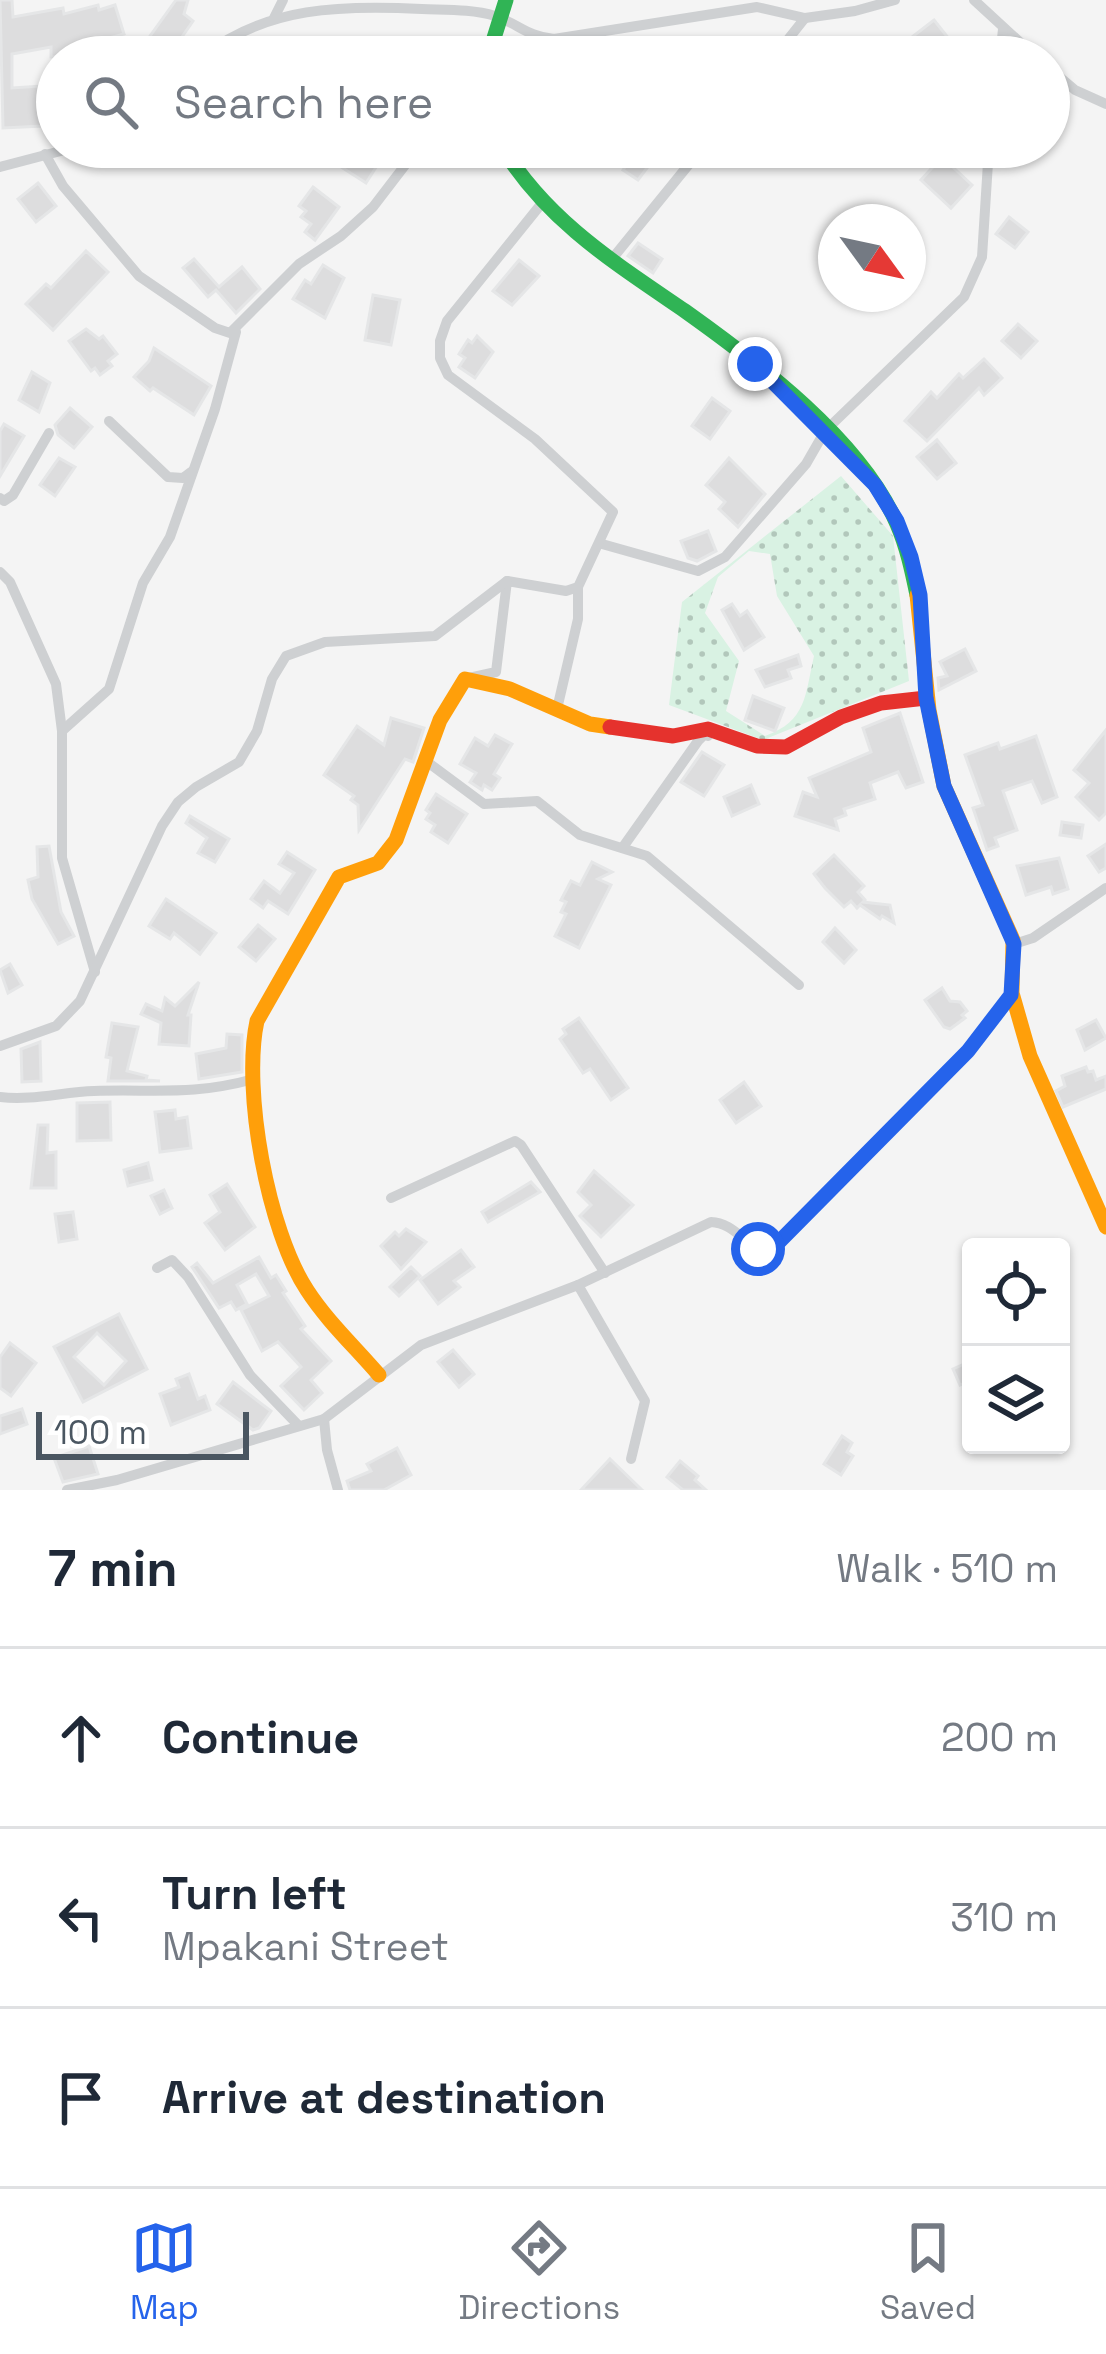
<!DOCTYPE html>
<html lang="en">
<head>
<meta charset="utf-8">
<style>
  body { margin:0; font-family:"Space Grotesk",sans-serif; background:#f2f2f3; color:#1f2937 }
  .controls { position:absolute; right:36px; bottom:36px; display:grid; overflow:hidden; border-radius:12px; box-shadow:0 3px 9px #0004 }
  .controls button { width:108px; height:108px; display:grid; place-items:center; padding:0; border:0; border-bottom:3px solid #e0e1e3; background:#fff; color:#1f2937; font:60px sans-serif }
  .compass { position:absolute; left:818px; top:204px; width:108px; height:108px; border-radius:50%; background:#fff; box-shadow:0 3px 9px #0004; rotate:123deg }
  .scale { position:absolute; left:36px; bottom:30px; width:213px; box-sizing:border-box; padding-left:12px; border:6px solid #4a5661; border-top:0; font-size:33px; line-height:42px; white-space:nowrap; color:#4a5661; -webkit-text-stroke:9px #fff; paint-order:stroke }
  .stop { position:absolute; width:36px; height:36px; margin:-27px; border:9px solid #2563eb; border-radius:50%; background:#fff }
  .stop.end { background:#2563eb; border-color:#fff; box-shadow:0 3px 12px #0008 }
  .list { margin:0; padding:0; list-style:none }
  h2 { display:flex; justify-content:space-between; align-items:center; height:156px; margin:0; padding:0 48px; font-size:51px }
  h2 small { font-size:39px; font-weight:400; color:#747a83 }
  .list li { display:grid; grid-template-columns:78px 1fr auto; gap:36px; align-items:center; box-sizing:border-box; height:180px; padding:0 48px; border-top:3px solid #e0e1e3 }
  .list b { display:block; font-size:45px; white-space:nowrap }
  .list p { margin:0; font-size:39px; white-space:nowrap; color:#747a83 }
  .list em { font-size:39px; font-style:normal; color:#747a83 }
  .icon { flex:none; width:66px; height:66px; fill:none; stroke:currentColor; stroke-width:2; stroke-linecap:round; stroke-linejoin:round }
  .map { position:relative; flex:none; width:1106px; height:1490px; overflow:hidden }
  .search { position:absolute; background:#fff; box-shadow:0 3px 9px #0004; left:36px; right:36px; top:36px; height:132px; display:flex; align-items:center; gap:30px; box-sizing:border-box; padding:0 42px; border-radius:66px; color:#747a83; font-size:45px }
  .sheet { height:696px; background:#fff }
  nav { display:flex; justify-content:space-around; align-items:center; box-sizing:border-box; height:168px; border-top:3px solid #e0e1e3; background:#fff; font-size:33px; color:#747a83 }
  nav a { display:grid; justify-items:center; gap:6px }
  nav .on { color:#2563eb }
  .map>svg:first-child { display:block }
  .grass { fill:url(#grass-dots); fill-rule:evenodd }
  .building { fill:#ddddde; stroke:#e5e6e7; stroke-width:3; fill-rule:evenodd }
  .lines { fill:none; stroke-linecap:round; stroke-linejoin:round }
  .street { stroke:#ced0d2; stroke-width:10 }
  .fast { stroke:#30b455; stroke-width:15 }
  .slow { stroke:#ff9f0a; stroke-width:15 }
  .jam { stroke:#e5322d; stroke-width:15 }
  .route { stroke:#2563eb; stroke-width:15 }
</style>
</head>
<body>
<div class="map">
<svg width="1106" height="1490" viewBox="0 0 1106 1490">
  <defs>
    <pattern id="grass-dots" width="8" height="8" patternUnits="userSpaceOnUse" patternTransform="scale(3)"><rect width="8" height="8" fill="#d9f2e3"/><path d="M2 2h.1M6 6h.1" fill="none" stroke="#b2c7bb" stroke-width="1.8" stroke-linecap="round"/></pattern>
  </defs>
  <rect width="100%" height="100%" fill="#f4f4f4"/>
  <!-- grass -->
  <path class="grass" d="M841,476L893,536L909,681L763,740L669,705L682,602ZM749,551L770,554L777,596L814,656C805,695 807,721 765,736L726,711L739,661L705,613L718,577Z"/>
  <!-- building -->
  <g class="building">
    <path d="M0,0H12L13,17L63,8L64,14L98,5L99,10L115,5L124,34L66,50V57H51V47L12,54V88L41,86L43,126L3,128Z"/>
    <path d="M176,0H188L184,14L193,21L170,54L148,39Z"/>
    <path d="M934,20L953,44L947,49L953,57H914L903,44Z"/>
    <path d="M191,147H232L219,166Z"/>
    <path d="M345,147H359L380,161L366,183L335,163Z"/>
    <path d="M632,157L647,168L638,180L623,170Z"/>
    <path d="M942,157L972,185L951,208L921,180Z"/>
    <path d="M38,183L56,206L36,222L18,199Z"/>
    <path d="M313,187L339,207L315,240L305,232L311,224L301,217L306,211L299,206Z"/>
    <path d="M1009,217L1028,232L1015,248L996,234Z"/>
    <path d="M638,243L662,259L653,273L628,256Z"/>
    <path d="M86,251L108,272L53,330L26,304L46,284L51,288Z"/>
    <path d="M194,259L219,287L242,267L260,289L236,313L216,290L208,297L183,268Z"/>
    <path d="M519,260L539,276L512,305L493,291Z"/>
    <path d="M323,265L344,278L325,318L293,299L305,280L311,284Z"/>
    <path d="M373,295L400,300L391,345L365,340Z"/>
    <path d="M1018,324L1037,341L1021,358L1002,341Z"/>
    <path d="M86,329L99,339L103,336L117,354L108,361L112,366L100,375L95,368L91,371L69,341Z"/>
    <path d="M477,336L493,352L475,378L459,367L465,358L459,354L468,340L472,343Z"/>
    <path d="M154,348L211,386L194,415L153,388L150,391L134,377L149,361Z"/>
    <path d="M984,359L1002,378L984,395L979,388L927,441L905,421L931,392L937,398L959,374L963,378Z"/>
    <path d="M32,372L50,383L39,412L19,400Z"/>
    <path d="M712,398L730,411L710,439L692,426Z"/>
    <path d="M70,408L92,427L74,448L58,435L55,425Z"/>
    <path d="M4,424L24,436L0,476V431Z"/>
    <path d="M937,440L956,463L937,479L917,457Z"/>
    <path d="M59,458L75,467L55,496L40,485Z"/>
    <path d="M729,458L765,494L738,527L719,509L725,502L706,485Z"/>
    <path d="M708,531L716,551L697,561L688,558L681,541Z"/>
    <path d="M732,604L740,616L747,611L764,637L744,650L722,610Z"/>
    <path d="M965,649L976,671L939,690L938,678L947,676L940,662Z"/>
    <path d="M798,655L801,666L788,670L791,678L765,687L756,670Z"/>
    <path d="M753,696L784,708L775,731L745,720Z"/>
    <path d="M900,713L923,782L906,788L898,772L870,783L875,799L844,809L846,815L835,819L838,830L795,816L803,792L817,797L809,778L871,752L863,728Z"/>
    <path d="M391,718L424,728L413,762L405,759L359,830L358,805L351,800L354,796L324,775L357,726L384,745Z"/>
    <path d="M1106,730V813L1099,820L1076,797L1089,783L1074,770Z"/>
    <path d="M495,735L512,744L494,774L500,778L492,790L484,785L482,790L470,782L476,773L460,764L475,738L488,746Z"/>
    <path d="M1036,736L1057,797L1042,803L1032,781L1003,791L1017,830L995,838L998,846L987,850L973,808L983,805L965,755L998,743L1000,749Z"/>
    <path d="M702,752L724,765L704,796L681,782Z"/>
    <path d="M751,785L759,804L732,816L724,797Z"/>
    <path d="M436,794L467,814L448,843L431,832L435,825L426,819L430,813L426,810Z"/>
    <path d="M190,816L229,839L215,862L198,853L207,838L186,823Z"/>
    <path d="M1062,822L1083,825L1081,838L1060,835Z"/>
    <path d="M1106,844V868L1099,872L1088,856Z"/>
    <path d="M49,846L61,912L74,936L58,944L32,899L28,880L38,877L37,847Z"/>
    <path d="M287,852L315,870L288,914L268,901L263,908L251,899L264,881L280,893L294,873L279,864Z"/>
    <path d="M834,855L864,886L858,892L865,900L863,902L890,905L894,923L882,916L880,919L860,905L857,908L851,901L844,907L825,888L814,874Z"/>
    <path d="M1059,858L1068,889L1053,894L1051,887L1026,895L1017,866Z"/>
    <path d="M592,862L612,872L598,879L611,885L579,948L555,936L566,914L561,912L566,902L561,900L571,881L580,885Z"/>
    <path d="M166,899L216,933L200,954L174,933L170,939L149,926Z"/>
    <path d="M258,925L275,939L256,961L239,947Z"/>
    <path d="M835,928L856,950L844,963L823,942Z"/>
    <path d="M10,964L22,985L8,993L0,970Z"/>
    <path d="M199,982L188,1015H191L189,1046L159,1044L161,1023L141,1014L146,1004L162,1011L165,998L175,1006Z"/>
    <path d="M942,988L950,1001L960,1002L967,1011L962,1015L965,1018L950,1029L944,1027L925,1000Z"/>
    <path d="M579,1018L628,1088L611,1100L590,1069L583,1073L560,1039L566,1034L563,1029Z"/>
    <path d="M1096,1020L1106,1038L1085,1050L1077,1030Z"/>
    <path d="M112,1023L138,1027L127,1071L147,1076L146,1080L160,1081H108L111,1058L106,1057Z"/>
    <path d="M227,1034L242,1035V1072L199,1079L196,1054L226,1048Z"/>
    <path d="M40,1042L41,1081L22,1082L21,1049Z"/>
    <path d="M1086,1067L1088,1072L1093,1071L1096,1080L1106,1076V1089L1063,1107L1056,1091L1065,1086L1062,1076Z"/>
    <path d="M744,1082L761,1106L736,1123L720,1100Z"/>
    <path d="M110,1102L111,1140L77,1141V1103Z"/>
    <path d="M175,1110L176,1119L187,1117L191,1148L160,1152L155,1112Z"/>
    <path d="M38,1125H48L47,1153L56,1152V1188H31Z"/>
    <path d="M148,1163L152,1180L128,1186L124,1170Z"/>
    <path d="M594,1171L633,1205L601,1237L580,1216L591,1205L578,1192Z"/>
    <path d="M531,1182L540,1192L488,1222L482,1212Z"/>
    <path d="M227,1184L255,1227L225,1250L205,1223L220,1212L210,1195Z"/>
    <path d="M164,1190L172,1208L160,1214L151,1196Z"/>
    <path d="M73,1212L77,1239L59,1242L55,1214Z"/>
    <path d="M406,1229L426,1242L401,1269L381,1246L395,1232L399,1236Z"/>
    <path d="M461,1250L474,1267L454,1281L460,1287L438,1304L420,1280Z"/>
    <path d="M259,1257L271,1278L276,1275L286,1291L283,1293L305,1326L301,1329L331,1361L311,1380L322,1393L304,1410L281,1386L301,1367L278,1342L262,1351L241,1310L269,1296L256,1274L237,1285L247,1304L236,1310L231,1302L219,1308L192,1267L197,1263L213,1283Z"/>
    <path d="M411,1267L420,1276L399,1296L390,1287Z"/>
    <path d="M119,1314L147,1369L83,1402L54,1347ZM97,1333L126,1361L104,1385L74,1357Z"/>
    <path d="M10,1343L36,1363L11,1396L0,1388V1357Z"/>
    <path d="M453,1350L474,1374L459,1387L438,1362Z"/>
    <path d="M971,1361V1380L960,1385L953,1369Z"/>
    <path d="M189,1374L198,1399L205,1396L210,1410L171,1425L160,1394L179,1387L176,1379Z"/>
    <path d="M233,1382L271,1411L259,1428L253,1430L217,1404Z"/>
    <path d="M22,1409L27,1424L0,1434V1416Z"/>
    <path d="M842,1436L852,1443L847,1452L853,1456L841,1475L824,1464Z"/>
    <path d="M89,1446L98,1474L63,1482L54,1458Z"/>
    <path d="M397,1448L411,1475L384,1490H350L347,1481L371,1471L367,1464Z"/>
    <path d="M610,1459L642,1490H581Z"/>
    <path d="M680,1461L698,1476L695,1480L706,1490H683L667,1477Z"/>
  </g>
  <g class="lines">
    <!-- street -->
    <g class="street">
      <path d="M974,0L1036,57"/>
      <path d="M274,18L283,0"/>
      <path d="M202,57C266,6 343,5 422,9C446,10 472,9 495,16C519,24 526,36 554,39L757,7L805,18L855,11L895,0"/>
      <path d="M774,57L805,18"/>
      <path d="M1000,57L1003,29"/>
      <path d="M1049,68L1075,90L1106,104"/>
      <path d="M45,154L63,186L139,276L215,328L230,333L299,264L341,236L373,207L419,147"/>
      <path d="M0,167L76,147"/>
      <path d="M612,259L703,147"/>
      <path d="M109,421L168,477L183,478L191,472"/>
      <path d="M0,498L4,501L13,495L49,433"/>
      <path d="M602,544L698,571L725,557L806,464L825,431L964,297L982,257L989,147"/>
      <path d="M0,572L10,582L56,684L62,731V858L95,972"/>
      <path d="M469,678L496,672L507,581L566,591L578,587L613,512L535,439L448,375L440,358V341L447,321L542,203"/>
      <path d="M557,709L578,619V587"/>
      <path d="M62,731L109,689L143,583L170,537L215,409L236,332"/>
      <path d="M426,761L484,804L537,801L580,835L647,856L799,985"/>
      <path d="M623,847L698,741L704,735L708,736"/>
      <path d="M1014,944L1033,938L1106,888"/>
      <path d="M0,1046L56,1026L80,1001L162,826L178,802L196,787L239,762L257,731L272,679L286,656L325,642L435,636L507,581"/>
      <path d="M0,1097C31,1101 63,1092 94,1091C157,1089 191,1096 254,1079"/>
      <path d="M391,1198L515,1141L521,1145L605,1273"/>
      <path d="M157,1268L172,1260L188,1277L250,1375L299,1426"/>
      <path d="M578,1285L645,1401L631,1459"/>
      <path d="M324,1419L327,1450L338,1490"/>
      <path d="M67,1490L117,1480L324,1419L421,1345L578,1285L711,1222C736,1223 746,1249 769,1251L968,1051L1011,995"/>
    </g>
    <!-- fast -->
    <g class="fast">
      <path d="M488,57L506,0"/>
      <path d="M502,147C547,221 615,263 685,311C758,363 861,440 897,524C907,547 912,571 917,595"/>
    </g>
    <!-- slow -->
    <g class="slow">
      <path d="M917,595L929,710L944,786L1013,940L1012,993L1030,1056L1106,1227"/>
      <path d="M379,1375C355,1347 327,1321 307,1290C268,1231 242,1090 257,1021L339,877L378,863L396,840L440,720L465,679L510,689L590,724L610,727"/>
    </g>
    <!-- jam -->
    <path class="jam" d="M610,727L673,736L708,729L757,746L786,747L841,717L881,703L926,698"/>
  </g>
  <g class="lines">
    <!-- route -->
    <path class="route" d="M755,364L875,485L897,521L911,557L920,595L926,698L944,786L1014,944L1011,995L968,1051L774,1247L764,1252L758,1249"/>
  </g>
</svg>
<div class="controls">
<button><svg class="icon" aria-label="locate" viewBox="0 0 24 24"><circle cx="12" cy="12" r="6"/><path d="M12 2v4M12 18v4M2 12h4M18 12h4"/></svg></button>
<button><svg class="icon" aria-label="layers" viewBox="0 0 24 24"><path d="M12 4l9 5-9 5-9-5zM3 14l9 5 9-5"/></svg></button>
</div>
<svg class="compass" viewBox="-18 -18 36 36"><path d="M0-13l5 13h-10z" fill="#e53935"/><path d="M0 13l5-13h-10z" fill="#747a83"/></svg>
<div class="scale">100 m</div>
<div class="stop" style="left:758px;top:1249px"></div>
<div class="stop end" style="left:755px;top:364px"></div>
<div class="search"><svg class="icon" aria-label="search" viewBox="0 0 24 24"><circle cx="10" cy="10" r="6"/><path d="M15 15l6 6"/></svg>Search here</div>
</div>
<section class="sheet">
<h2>7 min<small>Walk · 510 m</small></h2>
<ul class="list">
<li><svg class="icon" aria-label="ahead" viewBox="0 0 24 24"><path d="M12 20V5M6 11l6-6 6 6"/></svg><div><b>Continue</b></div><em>200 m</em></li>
<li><svg class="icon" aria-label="left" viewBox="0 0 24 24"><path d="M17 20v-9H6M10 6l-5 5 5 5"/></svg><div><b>Turn left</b><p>Mpakani Street</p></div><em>310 m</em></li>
<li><svg class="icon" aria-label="arrive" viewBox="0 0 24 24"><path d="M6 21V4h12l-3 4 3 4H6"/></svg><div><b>Arrive at destination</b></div></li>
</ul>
</section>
<nav>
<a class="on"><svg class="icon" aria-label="map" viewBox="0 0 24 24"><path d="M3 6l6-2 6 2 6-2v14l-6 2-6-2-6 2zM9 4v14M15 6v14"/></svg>Map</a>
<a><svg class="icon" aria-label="directions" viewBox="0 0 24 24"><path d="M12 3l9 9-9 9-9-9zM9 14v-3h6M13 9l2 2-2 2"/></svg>Directions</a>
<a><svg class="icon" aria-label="saved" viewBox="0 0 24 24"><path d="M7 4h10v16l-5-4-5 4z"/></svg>Saved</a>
</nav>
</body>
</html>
